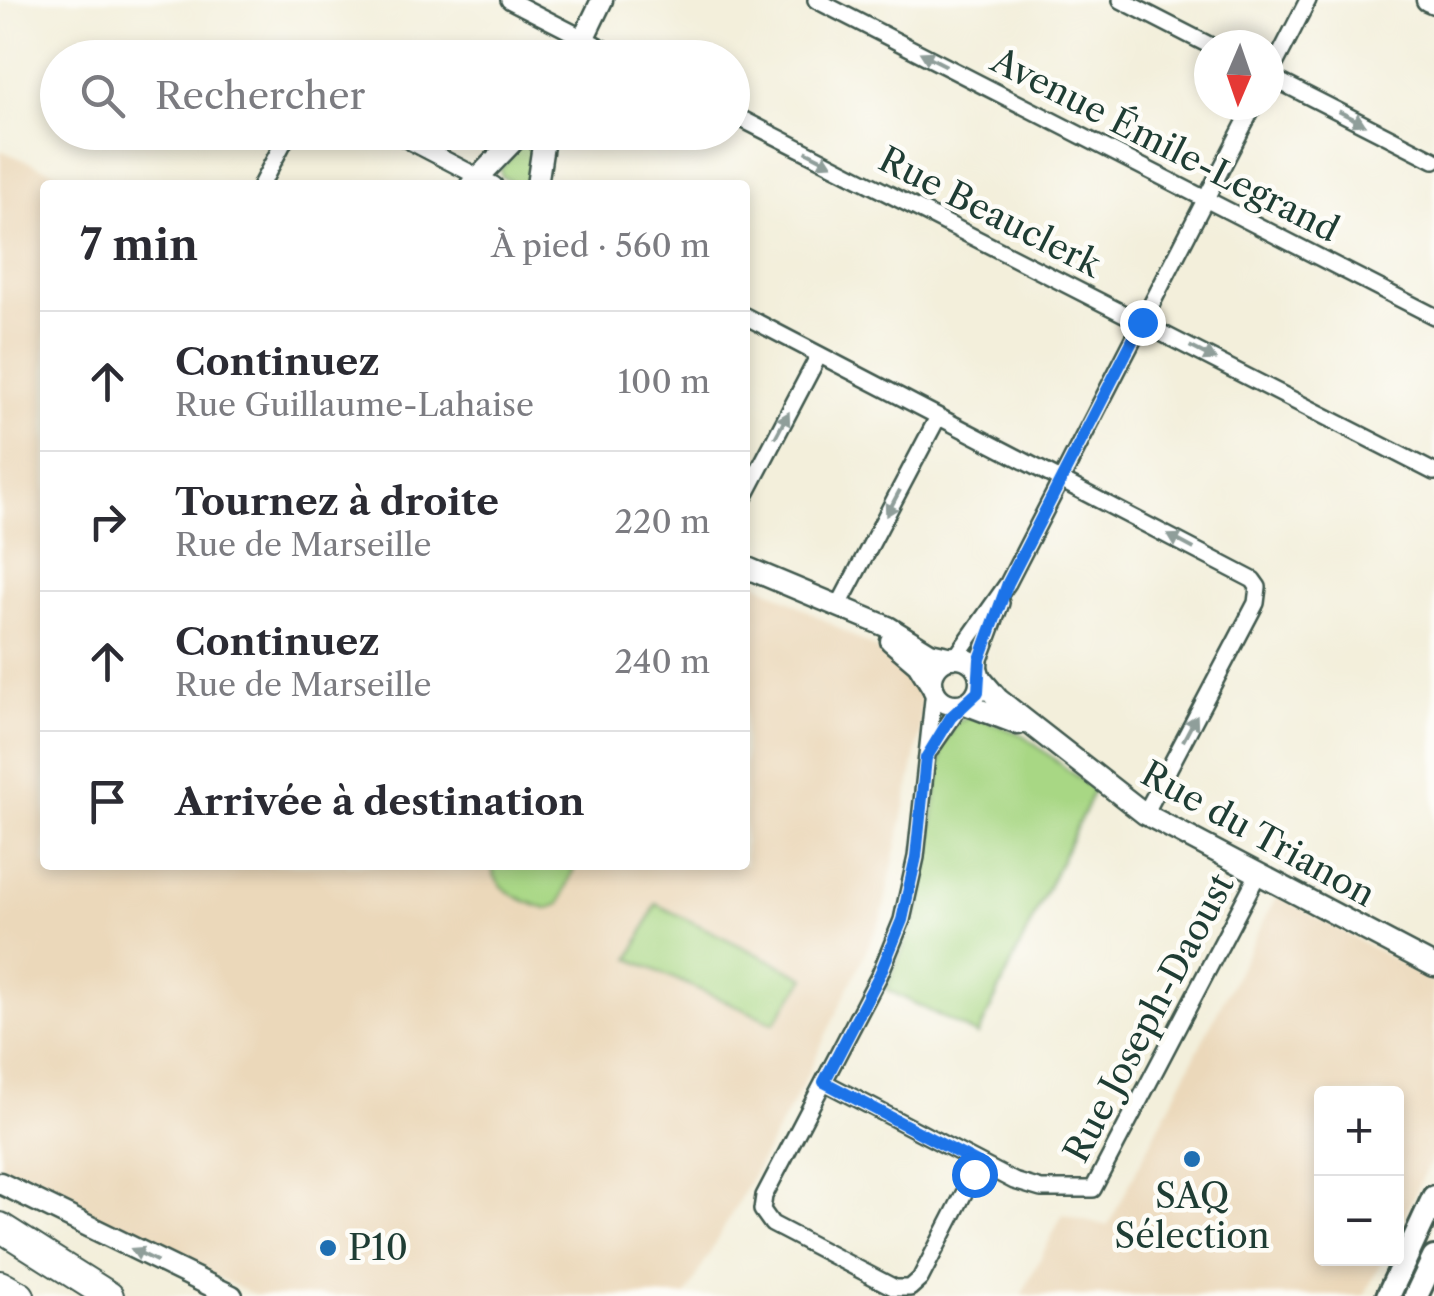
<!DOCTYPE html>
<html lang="fr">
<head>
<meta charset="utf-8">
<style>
  body { margin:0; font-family:"Libre Caslon Text",serif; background:#f2f2f3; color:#2b2b33 }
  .controls { position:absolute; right:30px; bottom:30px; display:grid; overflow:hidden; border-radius:10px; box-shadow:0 5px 15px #0003 }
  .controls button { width:90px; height:90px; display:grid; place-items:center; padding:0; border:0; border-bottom:2px solid #e1e1e2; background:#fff; color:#2b2b33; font:50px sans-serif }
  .compass { position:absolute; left:1194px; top:30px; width:90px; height:90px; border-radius:50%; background:#fff; box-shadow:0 5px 15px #0003; rotate:182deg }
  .stop { position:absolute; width:30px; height:30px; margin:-22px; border:8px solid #1a73e8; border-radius:50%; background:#fff }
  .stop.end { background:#1a73e8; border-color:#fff; box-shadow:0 2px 10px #0008 }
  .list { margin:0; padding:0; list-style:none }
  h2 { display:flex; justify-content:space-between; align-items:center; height:130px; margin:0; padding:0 40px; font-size:42px }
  h2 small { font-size:32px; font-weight:400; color:#7c7c81 }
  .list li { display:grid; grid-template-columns:65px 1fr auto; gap:30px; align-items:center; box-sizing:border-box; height:140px; padding:0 40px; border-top:2px solid #e1e1e2 }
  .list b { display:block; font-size:38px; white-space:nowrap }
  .list p { margin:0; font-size:32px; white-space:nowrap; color:#7c7c81 }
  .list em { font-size:32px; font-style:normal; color:#7c7c81 }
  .icon { flex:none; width:55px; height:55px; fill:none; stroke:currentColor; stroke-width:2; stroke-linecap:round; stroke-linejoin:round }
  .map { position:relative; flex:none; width:1434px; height:1296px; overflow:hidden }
  .search { position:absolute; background:#fff; box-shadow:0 5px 15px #0003; left:40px; top:40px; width:710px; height:110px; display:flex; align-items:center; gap:25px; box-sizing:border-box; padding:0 35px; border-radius:55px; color:#7c7c81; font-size:38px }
  .panel { position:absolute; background:#fff; box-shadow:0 5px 15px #0003; left:40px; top:180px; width:710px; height:690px; border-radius:10px }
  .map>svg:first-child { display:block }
  .built { fill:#ebd8ba }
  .green { fill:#a8d784; stroke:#648a5c; stroke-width:2.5 }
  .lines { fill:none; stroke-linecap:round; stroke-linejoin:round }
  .street-casing { stroke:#3f584d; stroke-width:20 }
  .secondary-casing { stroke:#3f584d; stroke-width:25 }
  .primary-casing { stroke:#3f584d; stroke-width:28 }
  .highway-casing { stroke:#3f584d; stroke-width:32 }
  .street { stroke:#fff; stroke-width:15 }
  .secondary { stroke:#fff; stroke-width:20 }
  .primary { stroke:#fff; stroke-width:22 }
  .highway { stroke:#fff; stroke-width:28 }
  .oneway { fill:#8f9e9a }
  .route { stroke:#1a73e8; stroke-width:12 }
  .poi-dot { fill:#1f6fb2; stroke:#fdfcf7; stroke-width:4 }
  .labels { text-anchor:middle; stroke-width:9; stroke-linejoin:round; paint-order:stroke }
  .street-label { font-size:35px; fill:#1f3d34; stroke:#fdfcf7 }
  .poi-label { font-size:35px; fill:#1f3d34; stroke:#fdfcf7 }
</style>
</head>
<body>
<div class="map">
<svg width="1434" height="1296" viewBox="0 0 1434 1296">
  <rect width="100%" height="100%" fill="#fdfcf7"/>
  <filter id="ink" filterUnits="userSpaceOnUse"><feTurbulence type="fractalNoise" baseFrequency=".01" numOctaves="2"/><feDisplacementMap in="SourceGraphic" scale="20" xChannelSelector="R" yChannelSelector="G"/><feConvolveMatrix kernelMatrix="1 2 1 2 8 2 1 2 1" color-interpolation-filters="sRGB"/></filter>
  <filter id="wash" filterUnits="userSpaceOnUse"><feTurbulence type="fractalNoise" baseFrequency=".0048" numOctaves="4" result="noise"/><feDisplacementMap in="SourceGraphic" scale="40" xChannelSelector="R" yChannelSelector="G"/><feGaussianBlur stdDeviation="2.25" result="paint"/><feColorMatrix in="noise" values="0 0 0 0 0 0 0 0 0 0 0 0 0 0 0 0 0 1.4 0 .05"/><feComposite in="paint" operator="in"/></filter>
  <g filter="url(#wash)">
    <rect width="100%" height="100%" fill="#f3efdb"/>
    <!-- built -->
    <g class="built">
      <path d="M0,150L66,177V185H45V865H745V576L921,674V730L882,917L800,1090L686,1296H257L40,1195L0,1171Z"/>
      <path d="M1277,895L1434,982V1155L1397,1231L1396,1094H1322V1258L1383,1259L1364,1296H1021L1063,1214L1108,1226Z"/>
    </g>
    <!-- green -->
    <g class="green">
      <path d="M530,133H541L528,180L519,185L502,177L500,170Z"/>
      <path d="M973,715L1023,735L1094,790L978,1035L886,989L921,905L943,745L957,722Z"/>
      <path d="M492,865H575L560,904L547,909C525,902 494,891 492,865Z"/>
      <path d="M656,904L806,978L774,1023L630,959Z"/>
    </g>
  </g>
  <g filter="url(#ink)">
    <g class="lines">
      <!-- street casing -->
      <g class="street-casing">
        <g id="street">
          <path d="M509,0L622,58"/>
          <path d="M816,0L1434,316"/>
          <path d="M1121,0L1209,45"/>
          <path d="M1269,76L1434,160"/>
          <path d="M1269,76L1308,0"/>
          <path d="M732,114L1434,472"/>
          <path d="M392,132L494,185"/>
          <path d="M261,185L289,132"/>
          <path d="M745,316L1253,580L1258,587L1256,603L1145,814"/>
          <path d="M745,496L819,355"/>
          <path d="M839,605L938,417"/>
          <path d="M955,658L1008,583L1254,105"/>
          <path d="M979,675L980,659L1001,603"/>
          <path d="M934,690L916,857L902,920L880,974L764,1196L762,1210L772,1224L895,1288H910L920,1279L979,1164"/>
          <path d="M930,750L961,705"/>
          <path d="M824,1082L1014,1181L1041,1189H1093L1258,874"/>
        </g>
      </g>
      <!-- secondary casing -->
      <g class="secondary-casing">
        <g id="secondary">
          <path d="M1427,0L1434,3"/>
          <path d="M574,58L602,0"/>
          <path d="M471,185L522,132"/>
          <path d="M537,185L545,132"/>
          <path d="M745,567L888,627L930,653L952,658"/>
          <path d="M891,641L918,664L933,688"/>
          <circle cx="956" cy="681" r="24"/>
          <path d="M980,678L998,699L1145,814L1434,966"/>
          <path d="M965,704L1018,724"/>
          <path d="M0,1183L232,1296"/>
        </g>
      </g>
      <!-- primary casing -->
      <g class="primary-casing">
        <g id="primary">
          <path d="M1388,1296L1434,1197"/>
          <path d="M1416,1296L1434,1258"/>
        </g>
      </g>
      <!-- highway casing -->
      <g class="highway-casing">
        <g id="highway">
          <path d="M0,1227L109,1296"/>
          <path d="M0,1285L20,1296"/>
        </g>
      </g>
      <!-- street -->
      <use href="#street" class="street"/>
      <!-- secondary -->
      <use href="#secondary" class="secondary"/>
      <!-- primary -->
      <use href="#primary" class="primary"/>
      <!-- highway -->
      <use href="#highway" class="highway"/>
    </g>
    <!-- one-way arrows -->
    <defs><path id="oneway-solid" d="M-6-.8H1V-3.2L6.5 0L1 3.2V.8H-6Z" transform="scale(2.5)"/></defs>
    <g class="oneway">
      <use href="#oneway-solid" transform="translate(933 59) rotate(-153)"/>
      <use href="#oneway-solid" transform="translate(1352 118) rotate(27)"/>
      <use href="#oneway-solid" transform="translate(819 158) rotate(27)"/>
      <use href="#oneway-solid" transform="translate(1203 353) rotate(27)"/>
      <use href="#oneway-solid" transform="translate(782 425) rotate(-62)"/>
      <use href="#oneway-solid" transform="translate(893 503) rotate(118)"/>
      <use href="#oneway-solid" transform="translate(1181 542) rotate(-152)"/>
      <use href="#oneway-solid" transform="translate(1190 728) rotate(-62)"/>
      <use href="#oneway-solid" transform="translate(144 1255) rotate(-154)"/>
    </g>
  </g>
  <g class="lines" filter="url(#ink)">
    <!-- route -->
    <path class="route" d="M974,1174L979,1164L824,1082L880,974L902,920L916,857L926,758L951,717L978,692L980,659L1008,583L1142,322"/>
  </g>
  <!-- markers -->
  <g class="poi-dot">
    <circle cx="1192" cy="1159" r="10"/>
    <circle cx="328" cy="1248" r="10"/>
  </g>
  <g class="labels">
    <!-- street labels -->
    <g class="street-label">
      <text transform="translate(1165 145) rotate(27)" y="12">Avenue Émile-Legrand</text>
      <text transform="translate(990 212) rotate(27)" y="12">Rue Beauclerk</text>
      <text transform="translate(1258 834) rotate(29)" y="12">Rue du Trianon</text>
      <text transform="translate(1149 1018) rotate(-62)" y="12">Rue Joseph-Daoust</text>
    </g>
    <!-- poi labels -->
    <g class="poi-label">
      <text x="1192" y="1208">SAQ<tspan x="1192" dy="40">Sélection</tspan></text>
      <text x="348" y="1260" text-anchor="start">P10</text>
    </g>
  </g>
</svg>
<div class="controls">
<button>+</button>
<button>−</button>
</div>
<svg class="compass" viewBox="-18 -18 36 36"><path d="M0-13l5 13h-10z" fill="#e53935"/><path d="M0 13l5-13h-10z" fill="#7c7c81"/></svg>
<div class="stop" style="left:974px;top:1174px"></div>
<div class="stop end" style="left:1142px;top:322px"></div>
<div class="search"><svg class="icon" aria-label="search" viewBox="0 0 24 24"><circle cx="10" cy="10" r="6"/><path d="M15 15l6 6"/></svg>Rechercher</div>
<section class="panel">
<h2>7 min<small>À pied · 560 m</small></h2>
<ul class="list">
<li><svg class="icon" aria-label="ahead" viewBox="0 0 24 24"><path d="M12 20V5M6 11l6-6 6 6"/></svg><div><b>Continuez</b><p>Rue Guillaume-Lahaise</p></div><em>100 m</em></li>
<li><svg class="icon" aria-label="right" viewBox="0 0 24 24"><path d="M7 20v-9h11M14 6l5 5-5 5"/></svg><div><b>Tournez à droite</b><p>Rue de Marseille</p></div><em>220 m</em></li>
<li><svg class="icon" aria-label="ahead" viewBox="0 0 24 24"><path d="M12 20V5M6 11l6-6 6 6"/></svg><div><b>Continuez</b><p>Rue de Marseille</p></div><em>240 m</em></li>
<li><svg class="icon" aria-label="arrive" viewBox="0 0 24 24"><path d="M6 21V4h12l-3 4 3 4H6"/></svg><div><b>Arrivée à destination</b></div></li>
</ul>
</section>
</div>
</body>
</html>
